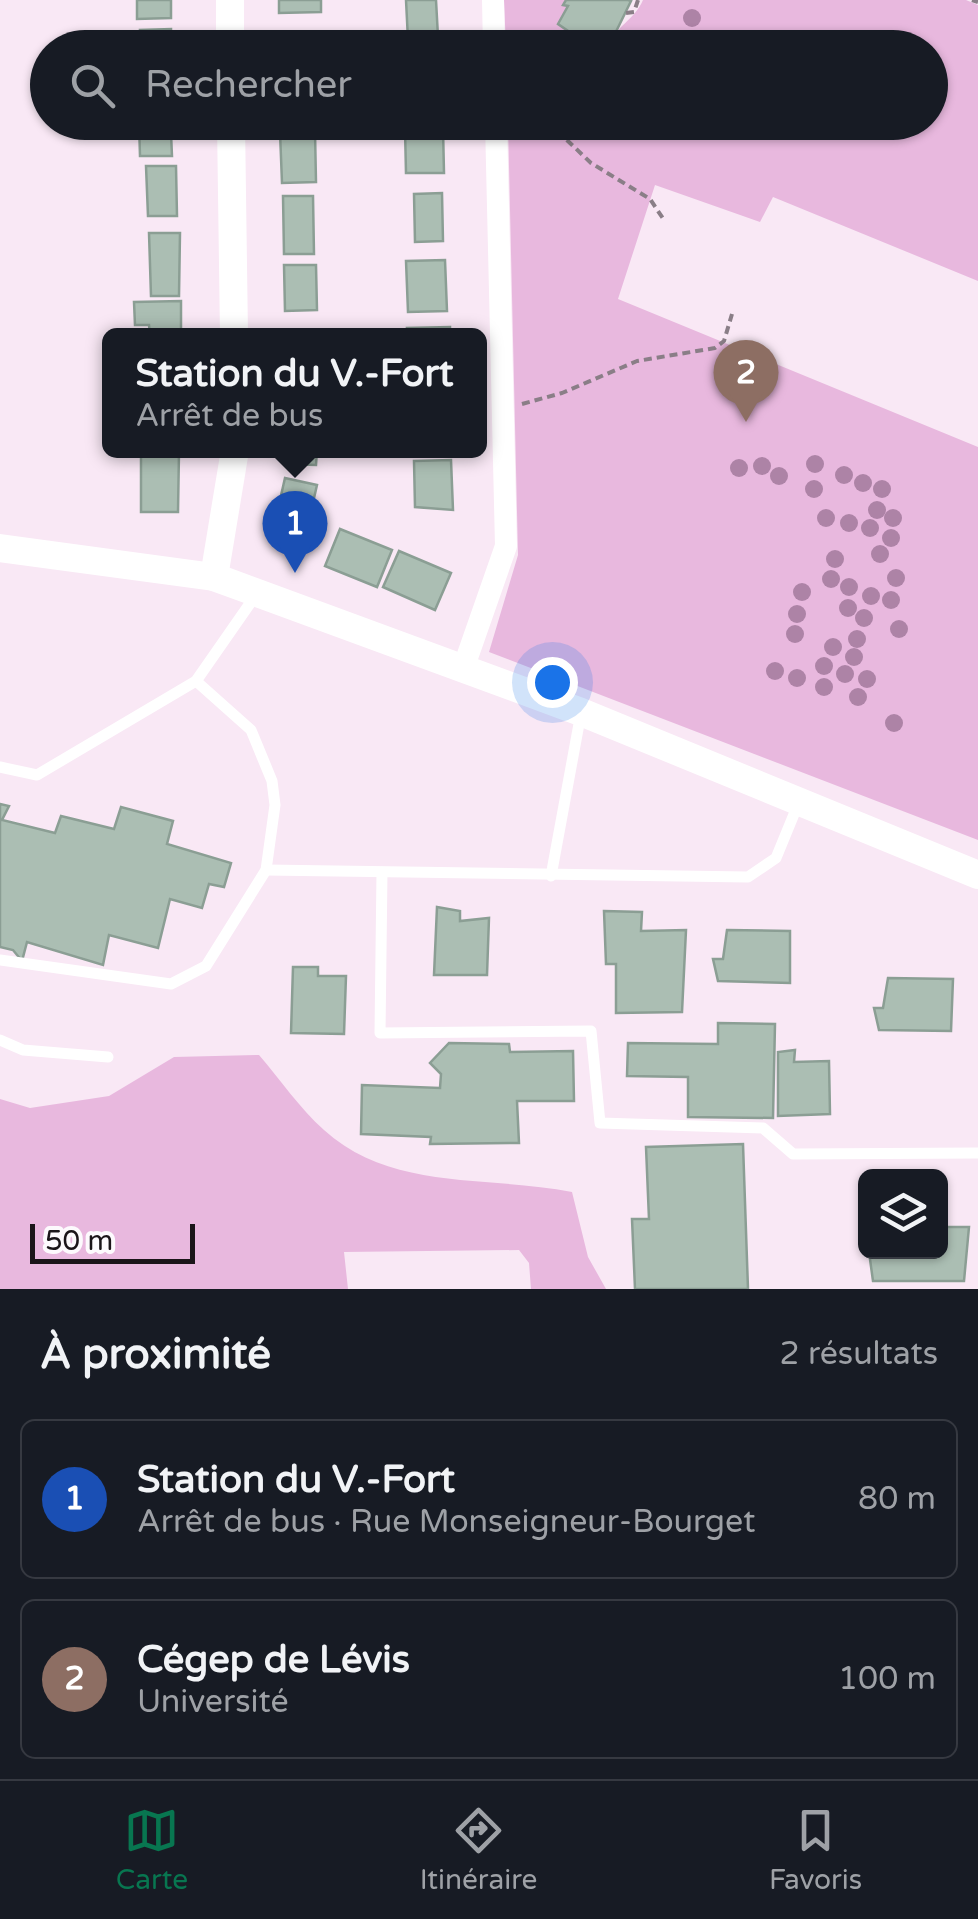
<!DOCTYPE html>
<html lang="fr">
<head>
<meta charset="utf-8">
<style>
  body { margin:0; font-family:"Varela Round",sans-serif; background:#242831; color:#f1f3f6 }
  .controls { position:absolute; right:30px; bottom:30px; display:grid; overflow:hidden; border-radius:15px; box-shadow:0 2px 8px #0004 }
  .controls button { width:90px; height:90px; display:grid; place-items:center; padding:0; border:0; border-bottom:2px solid #363941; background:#171b24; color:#f1f3f6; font:50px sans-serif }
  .scale { position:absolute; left:30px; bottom:25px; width:165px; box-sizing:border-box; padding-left:10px; border:5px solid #1b1519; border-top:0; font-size:28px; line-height:35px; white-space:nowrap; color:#1b1519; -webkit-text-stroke:8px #fdfafd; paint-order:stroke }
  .you { position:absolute; left:552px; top:682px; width:35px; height:35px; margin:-25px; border:8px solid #fff; border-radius:50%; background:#1a73e8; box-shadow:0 0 0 15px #1a73e833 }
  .badge { display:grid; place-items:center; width:65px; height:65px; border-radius:50%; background:#087650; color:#fff; font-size:32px; font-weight:700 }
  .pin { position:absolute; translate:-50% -82px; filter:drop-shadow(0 2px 5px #0008) }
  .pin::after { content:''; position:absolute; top:52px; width:35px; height:30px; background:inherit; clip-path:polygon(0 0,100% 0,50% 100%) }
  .popup { position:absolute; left:102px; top:328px; width:385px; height:130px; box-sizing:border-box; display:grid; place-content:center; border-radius:15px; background:#171b24; filter:drop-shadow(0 2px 8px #0005); font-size:32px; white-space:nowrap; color:#9ea1a6 }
  .popup b { font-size:38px; color:#f1f3f6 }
  .popup::after { content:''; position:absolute; left:50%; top:100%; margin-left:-20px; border:20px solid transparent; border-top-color:#171b24 }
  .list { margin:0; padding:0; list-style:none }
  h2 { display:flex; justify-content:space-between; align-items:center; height:130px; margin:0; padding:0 40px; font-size:42px }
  h2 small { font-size:32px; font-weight:400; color:#9ea1a6 }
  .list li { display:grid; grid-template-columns:65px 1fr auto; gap:30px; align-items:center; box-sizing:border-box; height:160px; margin:0 20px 20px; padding:0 20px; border:2px solid #363941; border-radius:15px }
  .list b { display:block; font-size:38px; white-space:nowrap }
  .list p { margin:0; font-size:32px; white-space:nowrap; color:#9ea1a6 }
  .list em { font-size:32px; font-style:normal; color:#9ea1a6 }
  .icon { flex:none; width:55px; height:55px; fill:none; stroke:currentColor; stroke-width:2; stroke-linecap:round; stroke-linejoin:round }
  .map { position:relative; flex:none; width:978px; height:1289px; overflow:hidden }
  .search { position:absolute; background:#171b24; box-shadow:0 2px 8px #0004; left:30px; right:30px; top:30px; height:110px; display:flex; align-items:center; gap:25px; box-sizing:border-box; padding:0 35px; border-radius:55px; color:#9ea1a6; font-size:38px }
  .sheet { height:490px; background:#171b24 }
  nav { display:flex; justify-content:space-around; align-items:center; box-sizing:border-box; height:140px; border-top:2px solid #363941; background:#171b24; font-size:28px; color:#9ea1a6 }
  nav a { display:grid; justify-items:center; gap:5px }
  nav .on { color:#087650 }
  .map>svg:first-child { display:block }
  .green { fill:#e8b8de }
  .building { fill:#abbeb3; stroke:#8b9e94; stroke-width:2.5 }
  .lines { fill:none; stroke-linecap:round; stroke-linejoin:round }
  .path { stroke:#8a7e87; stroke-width:4; stroke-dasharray:8 5; stroke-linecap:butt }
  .service { stroke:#fff; stroke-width:11 }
  .minor { stroke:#fff; stroke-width:22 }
  .tertiary { stroke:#fff; stroke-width:28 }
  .tree { fill:#ad83a6 }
</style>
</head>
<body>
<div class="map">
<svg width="978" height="1289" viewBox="0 0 978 1289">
  <rect width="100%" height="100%" fill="#f9e8f5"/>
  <!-- green -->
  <g class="green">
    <path d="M504,0H566L564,5L568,6L559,24L593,47H506Z"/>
    <path d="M643,0H966L978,5V281L773,197L760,222L655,185L618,299L978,447V840L489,652L518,555L508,123L930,122V48L608,47C618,23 634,21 643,0Z"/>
    <path d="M259,1055C280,1079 300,1109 324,1130C392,1192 489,1175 572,1192L588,1257L606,1289H531L529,1263L519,1250L344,1252L348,1289H0V1099L30,1108L109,1096L174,1057Z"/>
  </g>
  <!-- building -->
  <g class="building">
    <path d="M137,0H171V18L137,19Z"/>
    <path d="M279,0H321V12L279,13Z"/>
    <path d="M406,0H436L438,37L408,40Z"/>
    <path d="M566,0H628L631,1L608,48H593L558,24L568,6L563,5Z"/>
    <path d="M171,29V48H141L140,30Z"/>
    <path d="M139,122H177L171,133L172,156H140Z"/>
    <path d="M443,128L444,173H406L405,129Z"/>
    <path d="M315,131L316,182L282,183L280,132Z"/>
    <path d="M146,166H176L177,216H148Z"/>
    <path d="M442,193L443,241L415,242L414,194Z"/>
    <path d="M283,196H313L314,254H284Z"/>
    <path d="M149,233H180L179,296H151Z"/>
    <path d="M445,260L447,311L408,312L406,261Z"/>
    <path d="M284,265H316L317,310L285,311Z"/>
    <path d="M181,301V336H150L149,325H135L134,302Z"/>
    <path d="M450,327V336H408L407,328Z"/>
    <path d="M286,450H317L316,465L285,464Z"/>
    <path d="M141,452H179L178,512H141Z"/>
    <path d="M451,460L453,510L415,507L414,461Z"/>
    <path d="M285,478L317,485L304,542L272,535Z"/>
    <path d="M340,529L392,550L377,587L325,566Z"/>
    <path d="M399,551L451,573L435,610L383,587Z"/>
    <path d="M0,804L9,806L2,820L55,833L61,816L114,829L121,807L173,821L167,844L231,863L224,887L209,884L202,908L170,899L158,948L109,935L103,965L27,942L22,961L13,950L0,947Z"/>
    <path d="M437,907L460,911V921L489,918L487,975H434Z"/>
    <path d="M604,911L642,912L641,931L686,930L682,1012L616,1013V964H606Z"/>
    <path d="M727,930L790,931V983L718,981L713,959H723Z"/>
    <path d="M293,967H318V976H346L344,1034L291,1033Z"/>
    <path d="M888,978L953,979L951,1031L879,1030L874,1008H883Z"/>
    <path d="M718,1023L775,1024L773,1118L688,1117V1077L627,1076L628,1043L718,1044Z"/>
    <path d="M449,1043L509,1044L510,1052L573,1051L574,1101H517L519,1143L430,1144L431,1137L361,1134L362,1085L440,1088L441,1074L430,1063Z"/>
    <path d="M795,1050L794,1062L829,1061L830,1114L778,1116V1052Z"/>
    <path d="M743,1144L748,1289H635L632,1219H649L646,1147Z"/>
    <path d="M940,1227H969L964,1281H873L869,1252H940Z"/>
  </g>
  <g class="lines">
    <!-- path -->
    <g class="path">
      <path d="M972,0L978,2"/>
      <path d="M626,13L634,12L638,0"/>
      <path d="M548,122L591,163L650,199L664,220"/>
      <path d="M522,404L562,393L637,361L715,348L724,341L732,314"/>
    </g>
    <!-- service -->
    <g class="service">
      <path d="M0,767L37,775L196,681L258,592"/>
      <path d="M266,870L748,877L776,858L799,802"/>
      <path d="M382,872L380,1033L591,1031L600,1123L763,1128L793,1154L978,1153"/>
      <path d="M551,876L581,713"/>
      <path d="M0,960L171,984L206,966L266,870L275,805L272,781L251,730L196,681"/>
      <path d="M0,1040L23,1050L108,1057"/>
    </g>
    <!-- minor -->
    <g class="minor">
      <path d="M493,0L494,48"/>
      <path d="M463,669L506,546L496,122"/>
    </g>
    <!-- tertiary -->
    <g class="tertiary">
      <path d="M230,0V48"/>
      <path d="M231,122L234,336"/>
      <path d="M0,548L214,577L581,712L978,875"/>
      <path d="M214,577L235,450"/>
    </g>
  </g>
  <!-- trees -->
  <g class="tree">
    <circle cx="692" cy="18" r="9"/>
    <circle cx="815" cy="464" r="9"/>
    <circle cx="762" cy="466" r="9"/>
    <circle cx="739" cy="468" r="9"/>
    <circle cx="844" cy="475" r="9"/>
    <circle cx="779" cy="476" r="9"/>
    <circle cx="863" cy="483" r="9"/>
    <circle cx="814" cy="489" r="9"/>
    <circle cx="882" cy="489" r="9"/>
    <circle cx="877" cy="510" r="9"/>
    <circle cx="826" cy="518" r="9"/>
    <circle cx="893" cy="518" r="9"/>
    <circle cx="849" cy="523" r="9"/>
    <circle cx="870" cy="528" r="9"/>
    <circle cx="891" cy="538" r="9"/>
    <circle cx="880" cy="554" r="9"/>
    <circle cx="835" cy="559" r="9"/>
    <circle cx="896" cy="578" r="9"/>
    <circle cx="831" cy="579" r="9"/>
    <circle cx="849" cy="587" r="9"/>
    <circle cx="802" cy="592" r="9"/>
    <circle cx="871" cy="596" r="9"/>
    <circle cx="891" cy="600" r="9"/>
    <circle cx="848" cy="608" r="9"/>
    <circle cx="797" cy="614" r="9"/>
    <circle cx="864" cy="618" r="9"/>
    <circle cx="899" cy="629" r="9"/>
    <circle cx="795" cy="634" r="9"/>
    <circle cx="857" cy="639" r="9"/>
    <circle cx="833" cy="647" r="9"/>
    <circle cx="854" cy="657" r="9"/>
    <circle cx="824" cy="666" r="9"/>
    <circle cx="775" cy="671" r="9"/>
    <circle cx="845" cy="674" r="9"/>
    <circle cx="797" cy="678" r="9"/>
    <circle cx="867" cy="679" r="9"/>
    <circle cx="824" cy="687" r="9"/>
    <circle cx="858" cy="697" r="9"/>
    <circle cx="894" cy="723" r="9"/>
  </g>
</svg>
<div class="controls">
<button><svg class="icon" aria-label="layers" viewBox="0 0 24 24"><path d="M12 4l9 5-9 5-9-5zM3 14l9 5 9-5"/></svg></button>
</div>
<div class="scale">50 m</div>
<div class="you"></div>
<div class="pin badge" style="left:295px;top:573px;background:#1a4fb4">1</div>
<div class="popup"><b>Station du V.-Fort</b>Arrêt de bus</div>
<div class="pin badge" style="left:746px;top:422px;background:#8d6e63">2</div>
<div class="search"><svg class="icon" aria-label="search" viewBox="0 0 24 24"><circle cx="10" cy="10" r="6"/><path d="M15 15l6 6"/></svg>Rechercher</div>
</div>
<section class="sheet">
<h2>À proximité<small>2 résultats</small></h2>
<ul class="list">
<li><span class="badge" style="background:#1a4fb4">1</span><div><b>Station du V.-Fort</b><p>Arrêt de bus · Rue Monseigneur-Bourget</p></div><em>80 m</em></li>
<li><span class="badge" style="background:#8d6e63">2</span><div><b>Cégep de Lévis</b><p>Université</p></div><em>100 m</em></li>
</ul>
</section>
<nav>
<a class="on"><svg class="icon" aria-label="map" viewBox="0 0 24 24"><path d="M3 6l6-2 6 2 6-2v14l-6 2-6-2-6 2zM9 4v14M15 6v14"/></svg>Carte</a>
<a><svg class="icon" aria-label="directions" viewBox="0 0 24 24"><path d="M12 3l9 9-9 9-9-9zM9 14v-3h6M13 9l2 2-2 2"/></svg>Itinéraire</a>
<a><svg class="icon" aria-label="saved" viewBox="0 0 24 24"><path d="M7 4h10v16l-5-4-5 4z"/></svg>Favoris</a>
</nav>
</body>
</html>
